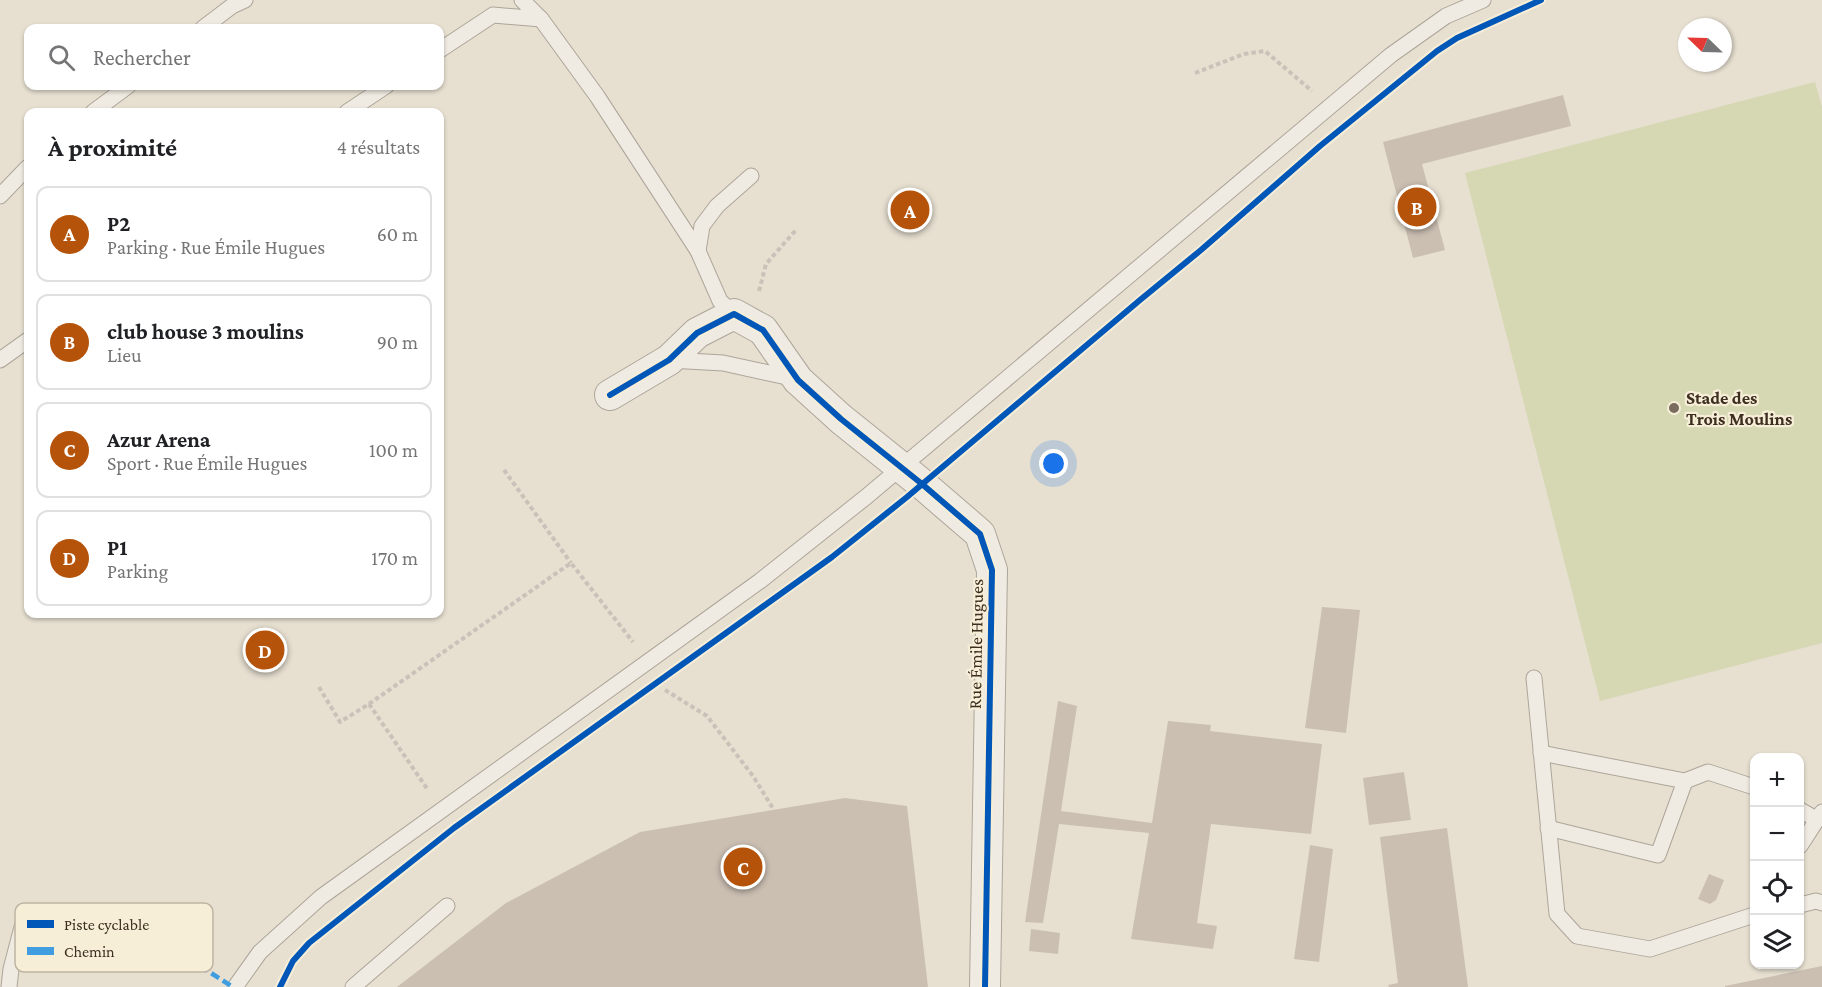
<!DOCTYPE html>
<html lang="fr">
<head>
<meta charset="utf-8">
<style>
  body { margin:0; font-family:"Crimson Pro",serif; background:#f6f6f6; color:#202124 }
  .controls { position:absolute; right:18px; bottom:18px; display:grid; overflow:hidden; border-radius:12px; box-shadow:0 2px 4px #0004 }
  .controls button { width:54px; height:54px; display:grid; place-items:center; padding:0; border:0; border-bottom:2px solid #e0e0e0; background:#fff; color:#202124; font:30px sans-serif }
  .compass { position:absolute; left:1678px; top:18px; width:54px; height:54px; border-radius:50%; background:#fff; box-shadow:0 2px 4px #0004; rotate:293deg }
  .you { position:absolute; left:1054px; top:464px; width:21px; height:21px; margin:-15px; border:4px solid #fff; border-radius:50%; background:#1a73e8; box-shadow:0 0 0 9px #1a73e833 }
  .badge { display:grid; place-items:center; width:39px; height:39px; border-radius:50%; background:#b45309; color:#fff; font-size:20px; font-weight:700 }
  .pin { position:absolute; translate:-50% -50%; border:3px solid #fff; box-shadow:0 2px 6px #0006 }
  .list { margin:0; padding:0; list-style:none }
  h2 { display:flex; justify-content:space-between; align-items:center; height:78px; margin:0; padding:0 24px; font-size:26px }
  h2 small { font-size:20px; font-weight:400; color:#757577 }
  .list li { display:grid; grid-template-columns:39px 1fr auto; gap:18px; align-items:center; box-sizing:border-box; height:96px; margin:0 12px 12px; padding:0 12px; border:2px solid #e0e0e0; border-radius:12px }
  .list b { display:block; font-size:22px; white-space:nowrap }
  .list p { margin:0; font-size:20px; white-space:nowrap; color:#757577 }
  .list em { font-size:20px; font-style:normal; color:#757577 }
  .icon { flex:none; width:33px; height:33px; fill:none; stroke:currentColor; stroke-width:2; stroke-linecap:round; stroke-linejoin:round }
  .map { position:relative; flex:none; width:1822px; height:987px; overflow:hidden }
  .search { position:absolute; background:#fff; box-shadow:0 2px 4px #0004; left:24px; top:24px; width:420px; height:66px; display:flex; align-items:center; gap:15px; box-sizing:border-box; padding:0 21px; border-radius:12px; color:#757577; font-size:22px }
  .panel { position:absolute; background:#fff; box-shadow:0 2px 4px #0004; left:24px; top:108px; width:420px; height:510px; border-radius:12px }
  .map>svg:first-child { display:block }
  .green { fill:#d6d7b3 }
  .building { fill:#cbbfb2 }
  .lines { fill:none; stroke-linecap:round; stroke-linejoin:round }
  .service-casing { stroke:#ada599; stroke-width:17 }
  .minor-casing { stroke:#ada599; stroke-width:32 }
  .path { stroke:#c8c2b9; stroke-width:4; stroke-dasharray:4.5 3; stroke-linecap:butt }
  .service { stroke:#efebe3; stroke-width:15 }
  .minor { stroke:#efebe3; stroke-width:30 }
  .quiet { stroke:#3f9de0; stroke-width:4.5; stroke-dasharray:9 4.5; stroke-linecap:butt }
  .cycleway-casing { stroke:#f7eed8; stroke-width:10 }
  .cycleway { stroke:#0057b8; stroke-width:6 }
  .poi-dot { fill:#786c5e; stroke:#f7eed8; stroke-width:2 }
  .labels { text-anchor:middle; stroke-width:4.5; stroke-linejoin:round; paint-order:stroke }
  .poi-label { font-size:18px; font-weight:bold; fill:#3d2e20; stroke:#f7eed8; text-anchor:start }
  .street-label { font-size:18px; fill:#3d2e20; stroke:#f7eed8 }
  .key { fill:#f7eed8; stroke:#bfb4a1; stroke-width:1.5 }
  .key-label { font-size:16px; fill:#3d2e20 }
</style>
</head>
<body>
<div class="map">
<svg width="1822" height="987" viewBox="0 0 1822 987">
  <rect width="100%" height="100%" fill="#e7e0d1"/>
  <!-- green -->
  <path class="green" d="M1815,82L1822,107V643L1600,701L1465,173Z"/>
  <!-- building -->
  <g class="building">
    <path d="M1563,95L1571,126L1422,164L1445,250L1413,258L1383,142Z"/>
    <path d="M1322,607L1360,610L1346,733L1305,728Z"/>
    <path d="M1058,701L1077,706L1061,811L1152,823L1168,721L1211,725L1210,731L1322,744L1311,834L1211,824L1197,923L1217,926L1213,949L1131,939L1149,833L1059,824L1043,923L1025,922Z"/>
    <path d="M1404,772L1411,820L1369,825L1363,778Z"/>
    <path d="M845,798L907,806L928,987H397L506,903L640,832Z"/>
    <path d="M1447,828L1468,987H1389L1388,985L1398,983L1380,837Z"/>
    <path d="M1310,845L1333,849L1319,962L1294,959Z"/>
    <path d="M1709,874L1724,880L1716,900L1710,904L1698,899Z"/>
    <path d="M1031,929L1060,933L1058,954L1029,951Z"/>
    <path d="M1822,966V987H1725V986Z"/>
  </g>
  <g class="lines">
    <!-- service casing -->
    <g class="service-casing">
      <g id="service">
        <path d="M541,19L597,96L698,251"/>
        <path d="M203,28L232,6L245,0"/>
        <path d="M440,50L493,15L541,19L522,0"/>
        <path d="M93,112L128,86"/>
        <path d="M347,112L386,86"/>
        <path d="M0,196L28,167"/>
        <path d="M734,314L720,301L698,251L702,226L717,206L751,176"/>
        <path d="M0,360L28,340"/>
        <path d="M669,360L723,363L796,379"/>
        <path d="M1534,678L1557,914L1577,936L1650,949L1754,915"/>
        <path d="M1541,753L1685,781"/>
        <path d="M1800,810L1816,819"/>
        <path d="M1548,828L1658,855L1685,781L1708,772L1754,787"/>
        <path d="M1800,846L1822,812"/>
        <path d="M1800,905L1816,901L1822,903"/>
        <path d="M9,987L11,969L26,912"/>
        <path d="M235,987L260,952L321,897L760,581L866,497L1391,55L1446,16L1483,0"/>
        <path d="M353,987L447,906"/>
      </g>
    </g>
    <!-- minor casing -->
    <g class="minor-casing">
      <path id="minor" d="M610,395L669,360L697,333L734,314L763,330L798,380L841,419L922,484L980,534L992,570L985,987"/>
    </g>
    <!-- path -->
    <g class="path">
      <path d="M1195,73L1244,54L1265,51L1312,91"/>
      <path d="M759,291L766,264L796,230"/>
      <path d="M504,470L571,563"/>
      <path d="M319,687L340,722L369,704L428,790"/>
      <path d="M665,690L707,716L753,776L774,810"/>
      <path d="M369,704L571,563L633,642"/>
    </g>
    <!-- service -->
    <use href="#service" class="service"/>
    <!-- minor -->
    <use href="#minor" class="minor"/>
    <!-- quiet -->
    <path class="quiet" d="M200,966L233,987"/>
    <!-- cycleway casing -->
    <g class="cycleway-casing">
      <g id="cycleway">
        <path d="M610,395L669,360L697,333L734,314L763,330L798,380L841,419L922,484L980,534L992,570L985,987"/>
        <path d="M280,987L293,961L309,943L454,828L832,557L907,497L1140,300L1201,250L1320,146L1437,51L1457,38L1541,0"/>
      </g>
    </g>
    <!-- cycleway -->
    <use href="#cycleway" class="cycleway"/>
  </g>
  <!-- markers -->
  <circle class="poi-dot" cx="1674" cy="408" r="6"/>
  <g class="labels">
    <!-- poi labels -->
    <g class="poi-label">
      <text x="1686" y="404">Stade des<tspan x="1686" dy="21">Trois Moulins</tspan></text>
    </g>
    <!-- street labels -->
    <g class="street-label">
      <text transform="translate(976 644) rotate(-89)" y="6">Rue Émile Hugues</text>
    </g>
  </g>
  <!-- legend -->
  <rect x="15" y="903" width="198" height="69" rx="9" class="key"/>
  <rect x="27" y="920" width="27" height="8" fill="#0057b8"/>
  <rect x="27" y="947" width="27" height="8" fill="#3f9de0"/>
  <g class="key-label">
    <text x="64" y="930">Piste cyclable</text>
    <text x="64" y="957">Chemin</text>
  </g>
</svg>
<div class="controls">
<button>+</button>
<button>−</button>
<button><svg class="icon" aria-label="locate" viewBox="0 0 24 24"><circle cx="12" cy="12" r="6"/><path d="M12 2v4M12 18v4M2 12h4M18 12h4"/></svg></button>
<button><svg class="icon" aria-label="layers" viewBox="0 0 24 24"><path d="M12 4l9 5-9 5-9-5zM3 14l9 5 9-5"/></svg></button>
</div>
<svg class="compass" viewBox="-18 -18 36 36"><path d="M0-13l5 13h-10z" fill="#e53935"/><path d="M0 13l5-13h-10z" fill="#757577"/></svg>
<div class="you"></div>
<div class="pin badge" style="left:910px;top:210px">A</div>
<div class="pin badge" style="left:1417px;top:207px">B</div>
<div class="pin badge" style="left:743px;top:867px">C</div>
<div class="pin badge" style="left:265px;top:650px">D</div>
<div class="search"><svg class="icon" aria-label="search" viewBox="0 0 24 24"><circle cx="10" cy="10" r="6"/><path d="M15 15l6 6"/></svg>Rechercher</div>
<section class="panel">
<h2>À proximité<small>4 résultats</small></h2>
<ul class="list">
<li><span class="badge">A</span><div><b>P2</b><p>Parking · Rue Émile Hugues</p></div><em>60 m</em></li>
<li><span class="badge">B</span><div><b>club house 3 moulins</b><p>Lieu</p></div><em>90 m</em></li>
<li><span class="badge">C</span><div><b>Azur Arena</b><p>Sport · Rue Émile Hugues</p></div><em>100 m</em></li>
<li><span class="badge">D</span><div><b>P1</b><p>Parking</p></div><em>170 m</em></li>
</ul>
</section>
</div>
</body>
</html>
